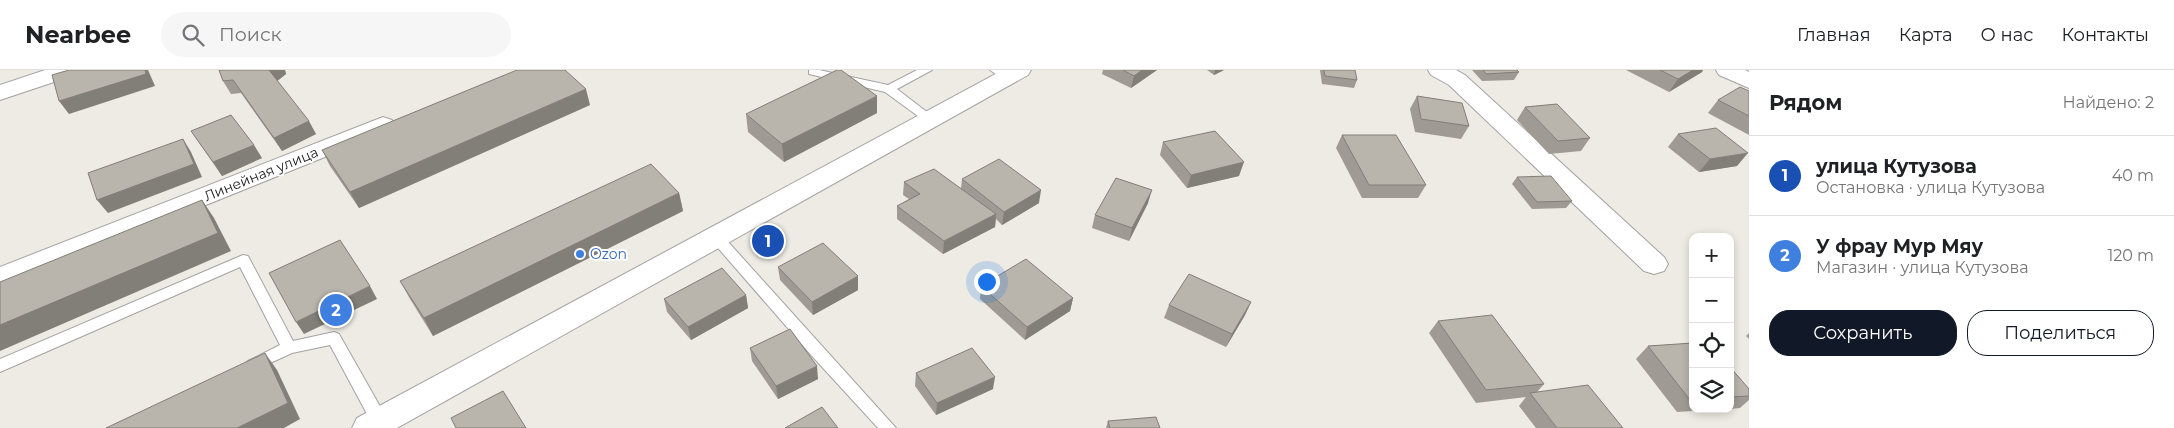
<!DOCTYPE html>
<html lang="ru">
<head>
<meta charset="utf-8">
<style>
  body { margin:0; font-family:Montserrat,sans-serif; background:#f6f6f6; color:#202124 }
  .controls { position:absolute; right:15px; bottom:15px; display:grid; overflow:hidden; border-radius:10px; box-shadow:0 2px 8px #0003 }
  .controls button { width:45px; height:45px; display:grid; place-items:center; padding:0; border:0; border-bottom:1px solid #e0e0e0; background:#fff; color:#202124; font:25px sans-serif }
  .you { position:absolute; left:986px; top:211px; width:18px; height:18px; margin:-12px; border:4px solid #fff; border-radius:50%; background:#1a73e8; box-shadow:0 0 0 8px #1a73e833 }
  .badge { display:grid; place-items:center; width:32px; height:32px; border-radius:50%; background:#111827; color:#fff; font-size:16px; font-weight:700 }
  .pin { position:absolute; translate:-50% -50%; border:2px solid #fff; box-shadow:0 1px 5px #0006 }
  .list { margin:0; padding:0; list-style:none }
  h2 { display:flex; justify-content:space-between; align-items:center; height:65px; margin:0; padding:0 20px; font-size:21px }
  h2 small { font-size:16px; font-weight:400; color:#757577 }
  .list li { display:grid; grid-template-columns:32px 1fr auto; gap:15px; align-items:center; box-sizing:border-box; height:80px; padding:0 20px; border-top:1px solid #e0e0e0 }
  .list b { display:block; font-size:19px; white-space:nowrap }
  .list p { margin:0; font-size:16px; white-space:nowrap; color:#757577 }
  .list em { font-size:16px; font-style:normal; color:#757577 }
  .actions { display:flex; gap:10px; padding:15px 20px }
  .actions a { flex:1; padding:11px 0; border:1px solid #111827; border-radius:20px; text-align:center; font-size:18px; color:#111827 }
  .actions .main { background:#111827; color:#fff }
  .icon { flex:none; width:28px; height:28px; fill:none; stroke:currentColor; stroke-width:2; stroke-linecap:round; stroke-linejoin:round }
  .map { position:relative; flex:none; width:1749px; height:358px; overflow:hidden }
  header { display:flex; align-items:center; gap:30px; box-sizing:border-box; height:70px; padding:0 25px; background:#fff; border-bottom:1px solid #e0e0e0 }
  header strong { font-size:24px }
  nav { display:flex; gap:28px; margin-inline-start:auto; font-size:18px }
  .search { width:350px; height:45px; background:#f6f6f6; display:flex; align-items:center; gap:12px; box-sizing:border-box; padding:0 18px; border-radius:28px; color:#757577; font-size:19px }
  main { display:flex }
  aside { flex:1; background:#fff }
  .map>svg:first-child { display:block }
  .lines { fill:none; stroke-linecap:round; stroke-linejoin:round }
  .service-casing { stroke:#a3a3a3; stroke-width:2 }
  .minor-casing { stroke:#a3a3a3; stroke-width:2 }
  .service { fill:#fff; fill-rule:evenodd }
  .minor { fill:#fff; fill-rule:evenodd }
  .wall { fill:#9f9b94 }
  .shaded-wall { fill:#827e78 }
  .building { fill:#b9b4ac; stroke:#827e78 }
  .shop-dot { fill:#3f7fe0; stroke:#fff; stroke-width:2 }
  .labels { text-anchor:middle; stroke-width:4; stroke-linejoin:round; paint-order:stroke }
  .street-label { font-size:14px; fill:#1c1c1c; stroke:#fff }
  .shop-label { font-size:14px; fill:#366cbe; stroke:#fff; text-anchor:start }
</style>
</head>
<body>
<header>
<strong>Nearbee</strong>
<div class="search"><svg class="icon" aria-label="search" viewBox="0 0 24 24"><circle cx="10" cy="10" r="6"/><path d="M15 15l6 6"/></svg>Поиск</div>
<nav><a>Главная</a><a>Карта</a><a>О нас</a><a>Контакты</a></nav>
</header>
<main>
<div class="map">
<svg width="1749" height="358" viewBox="0 0 1749 358">
  <rect width="100%" height="100%" fill="#edebe3"/>
  <g class="lines">
    <!-- service casing -->
    <g class="service-casing">
      <g id="service">
        <path d="M809,0H819L888,15L917,0H932L897,19L936,49L934,52H926L885,22L809,4Z"/>
        <path d="M990,0H1004L1013,7L1011,9H1003Z"/>
        <path d="M716,162L721,164L896,358H878L812,286L711,170L709,167L711,164Z"/>
        <path d="M243,185L248,186L293,271L334,262L339,264L386,347L388,352L386,357H374L330,275L292,283L253,301L248,299L245,295L248,291L280,275L240,197L0,302V289Z"/>
      </g>
    </g>
    <!-- minor casing -->
    <g class="minor-casing">
      <g id="minor">
        <path d="M45,0H78L75,5L0,30V15Z"/>
        <path d="M1003,0H1031L1028,5L397,358H352L357,348Z"/>
        <path d="M1428,0H1456L1465,5L1664,187L1668,194L1664,201L1654,204L1644,201L1449,15L1431,5Z"/>
        <path d="M1716,0H1745L1749,2V18L1719,5Z"/>
        <path d="M383,47L392,50L395,55L392,60L0,218V197Z"/>
      </g>
    </g>
    <!-- service -->
    <use href="#service" class="service"/>
    <!-- minor -->
    <use href="#minor" class="minor"/>
  </g>
  <!-- wall -->
  <g class="wall">
    <path d="M219,0H285L286,4L277,11L316,64L282,81L241,23L231,24L223,11Z"/>
    <path d="M1103,0H1157L1131,18L1102,4Z"/>
    <path d="M1207,0H1224L1214,5Z"/>
    <path d="M1320,0H1355L1357,10L1354,18L1322,14Z"/>
    <path d="M1472,0H1517L1519,2L1514,10L1482,11Z"/>
    <path d="M1626,0H1703L1702,2L1669,22Z"/>
    <path d="M1749,21V65L1708,43L1718,30Z"/>
    <path d="M1417,26L1469,56L1461,69L1415,62L1410,39Z"/>
    <path d="M590,35L359,138L330,96L322,80Z"/>
    <path d="M1525,37L1590,68L1581,81L1549,84L1517,50Z"/>
    <path d="M877,43L784,92L748,62L746,44Z"/>
    <path d="M191,61L262,88L222,106Z"/>
    <path d="M1678,64L1737,96L1699,102L1668,77Z"/>
    <path d="M1342,65L1426,115L1418,128H1362L1336,78Z"/>
    <path d="M1163,72L1239,106L1187,118L1160,85Z"/>
    <path d="M1517,107L1572,131L1566,138L1532,139L1512,114Z"/>
    <path d="M962,109L1039,133L1002,155L996,149L995,157L943,184L897,149V136L909,129L903,125L904,112L961,118Z"/>
    <path d="M679,123L683,141L433,266L410,229L400,211Z"/>
    <path d="M1148,133L1129,171L1092,158L1095,145Z"/>
    <path d="M778,197L858,220L813,245L780,210Z"/>
    <path d="M981,216L1073,228L1070,241L1025,270L980,229Z"/>
    <path d="M746,225L748,238L691,270L667,242L664,229Z"/>
    <path d="M1251,232L1245,245L1226,277L1164,248L1169,235Z"/>
    <path d="M1438,251L1544,314L1537,322L1623,358H1536L1519,336L1526,327L1476,333L1429,263Z"/>
    <path d="M1749,263V269L1746,266Z"/>
    <path d="M1693,273V339H1724L1677,342L1636,289L1648,276Z"/>
    <path d="M750,278L818,309L778,329L752,291Z"/>
    <path d="M1730,297L1749,319V330L1740,338L1730,339Z"/>
    <path d="M916,303L993,319L936,345L915,316Z"/>
    <path d="M1108,351L1160,358H1106Z"/>
  </g>
  <!-- shaded-wall -->
  <g class="shaded-wall">
    <path d="M145,0H148L155,16L69,44L59,31Z"/>
    <path d="M269,0H285L286,4L276,12Z"/>
    <path d="M1142,0H1157L1131,18L1134,6Z"/>
    <path d="M1215,0H1224L1214,5Z"/>
    <path d="M1693,0H1703L1702,2L1669,22L1678,9Z"/>
    <path d="M586,19L590,35L359,138L350,122Z"/>
    <path d="M877,26V43L784,92L782,74Z"/>
    <path d="M309,51L316,64L282,81L274,68Z"/>
    <path d="M183,69L191,82L202,107L108,143L97,130Z"/>
    <path d="M254,75L262,88L222,106L213,92Z"/>
    <path d="M1748,83L1737,96L1699,102L1710,89Z"/>
    <path d="M1244,92L1239,106L1187,118L1191,105Z"/>
    <path d="M1041,120L1039,133L1002,155L1004,142Z"/>
    <path d="M1152,120L1148,133L1129,171L1132,158Z"/>
    <path d="M679,123L683,141L433,266L424,248Z"/>
    <path d="M202,130L214,148L231,181L0,281V255Z"/>
    <path d="M996,144L995,157L943,184L944,171Z"/>
    <path d="M858,206V220L813,245L812,232Z"/>
    <path d="M370,216L377,229L304,264L296,252Z"/>
    <path d="M746,225L748,238L691,270L688,257Z"/>
    <path d="M1073,228L1070,241L1025,270L1027,257Z"/>
    <path d="M1251,232L1245,245L1226,277L1232,264Z"/>
    <path d="M265,283L277,300L300,349L284,358H237Z"/>
    <path d="M817,296L818,309L778,329L776,316Z"/>
    <path d="M995,307L993,319L936,345L937,333Z"/>
  </g>
  <!-- building -->
  <g class="building">
    <path d="M69,0H145L146,4L59,31L52,5Z"/>
    <path d="M219,0H269L309,51L274,68L233,10L223,11Z"/>
    <path d="M517,0H565L586,19L350,122L322,80Z"/>
    <path d="M837,0H841L877,26L782,74L746,44Z"/>
    <path d="M1123,0H1142L1134,6Z"/>
    <path d="M1324,0H1355L1357,10L1325,6Z"/>
    <path d="M1483,0H1517L1519,2L1486,4Z"/>
    <path d="M1660,0H1693L1678,9Z"/>
    <path d="M1740,17L1749,21V46L1718,30Z"/>
    <path d="M1417,26L1462,33L1469,56L1421,49Z"/>
    <path d="M1557,34L1590,68L1558,71L1525,37Z"/>
    <path d="M231,45L254,75L213,92L191,61Z"/>
    <path d="M1716,58L1748,83L1710,89L1678,64Z"/>
    <path d="M1215,61L1244,92L1191,105L1163,72Z"/>
    <path d="M1342,65H1396L1426,115H1369Z"/>
    <path d="M183,69L194,94L97,130L88,103Z"/>
    <path d="M999,89L1041,120L1004,142L962,109Z"/>
    <path d="M651,94L679,123L424,248L400,211Z"/>
    <path d="M934,99L996,144L944,171L897,136L920,124L904,112Z"/>
    <path d="M1551,106L1572,131L1537,132L1517,107Z"/>
    <path d="M1116,108L1152,120L1132,158L1095,145Z"/>
    <path d="M202,130L218,163L0,255V212Z"/>
    <path d="M340,170L370,216L296,252L269,203Z"/>
    <path d="M823,173L858,206L812,232L778,197Z"/>
    <path d="M1026,189L1073,228L1027,257L981,216Z"/>
    <path d="M722,198L746,225L688,257L664,229Z"/>
    <path d="M1189,204L1251,232L1232,264L1169,235Z"/>
    <path d="M1492,245L1544,314L1486,320L1438,251Z"/>
    <path d="M790,259L817,296L776,316L750,278Z"/>
    <path d="M1693,273V329L1690,330L1648,276Z"/>
    <path d="M972,278L995,307L937,333L916,303Z"/>
    <path d="M265,283L288,333L237,358H106Z"/>
    <path d="M1730,297L1749,319V326L1730,327Z"/>
    <path d="M1588,315L1623,358H1557L1530,323Z"/>
    <path d="M503,321L526,358H456L451,348Z"/>
    <path d="M822,337L838,358H785Z"/>
    <path d="M1156,347L1160,358H1110L1108,351Z"/>
  </g>
  <!-- markers -->
  <circle class="shop-dot" cx="580" cy="184" r="5"/>
  <g class="labels">
    <!-- street labels -->
    <g class="street-label">
      <text transform="translate(261 104) rotate(-22)" y="5">Линейная улица</text>
    </g>
    <!-- shop labels -->
    <g class="shop-label">
      <text x="590" y="189">Ozon</text>
    </g>
  </g>
</svg>
<div class="controls">
<button>+</button>
<button>−</button>
<button><svg class="icon" aria-label="locate" viewBox="0 0 24 24"><circle cx="12" cy="12" r="6"/><path d="M12 2v4M12 18v4M2 12h4M18 12h4"/></svg></button>
<button><svg class="icon" aria-label="layers" viewBox="0 0 24 24"><path d="M12 4l9 5-9 5-9-5zM3 14l9 5 9-5"/></svg></button>
</div>
<div class="you"></div>
<div class="pin badge" style="left:768px;top:171px;background:#1a4fb4">1</div>
<div class="pin badge" style="left:336px;top:240px;background:#3f7fe0">2</div>
</div>
<aside>
<h2>Рядом<small>Найдено: 2</small></h2>
<ul class="list">
<li><span class="badge" style="background:#1a4fb4">1</span><div><b>улица Кутузова</b><p>Остановка · улица Кутузова</p></div><em>40 m</em></li>
<li><span class="badge" style="background:#3f7fe0">2</span><div><b>У фрау Мур Мяу</b><p>Магазин · улица Кутузова</p></div><em>120 m</em></li>
</ul>
<div class="actions"><a class="main">Сохранить</a><a>Поделиться</a></div>
</aside>
</main>
</body>
</html>
